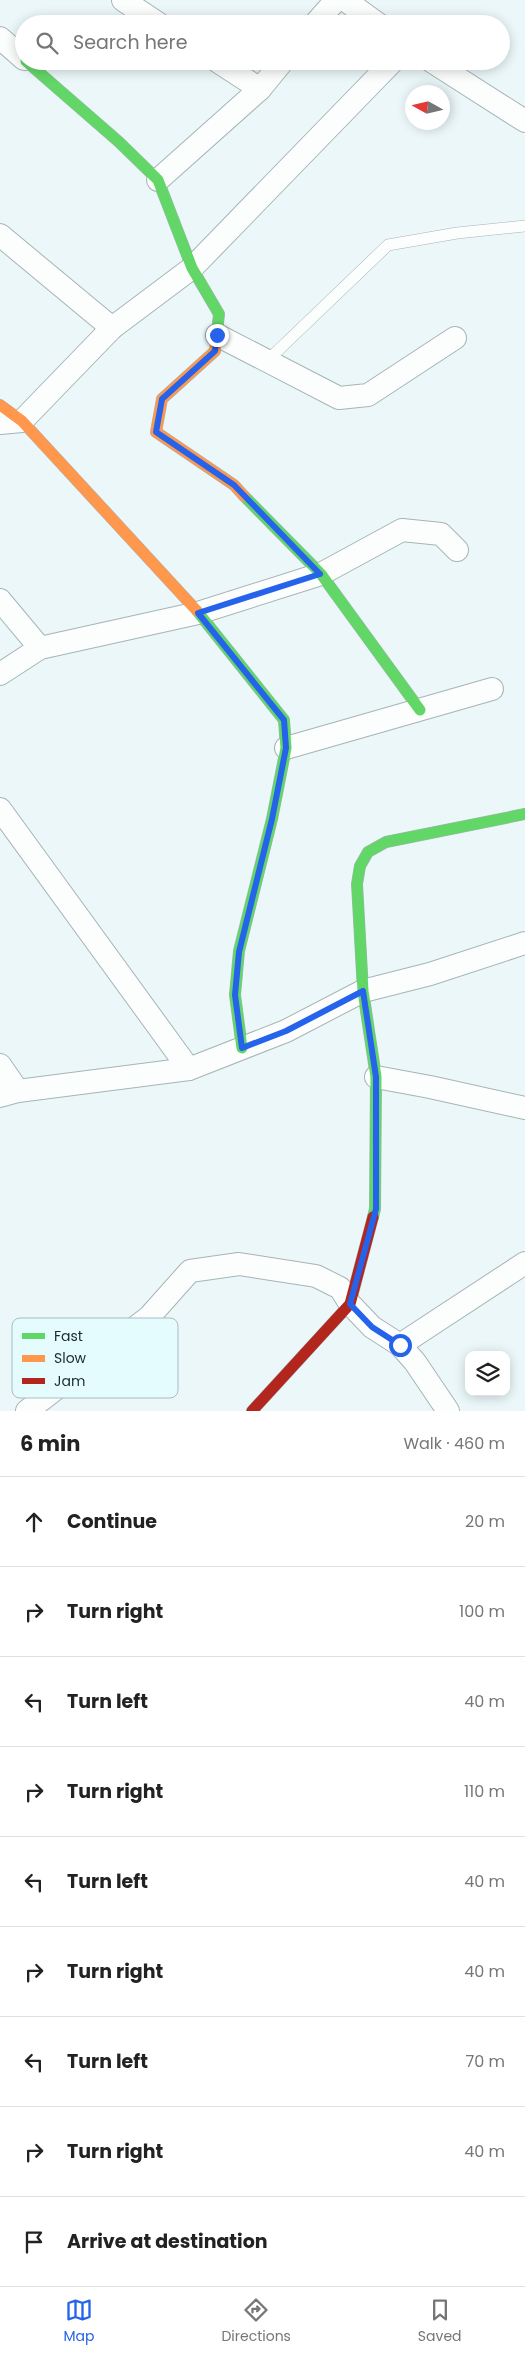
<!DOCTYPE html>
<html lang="en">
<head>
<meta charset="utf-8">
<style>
  body { margin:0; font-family:Poppins,sans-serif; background:#f6f6f6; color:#222 }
  .controls { position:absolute; right:15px; bottom:15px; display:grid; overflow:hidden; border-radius:10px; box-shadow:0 2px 12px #0003 }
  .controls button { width:45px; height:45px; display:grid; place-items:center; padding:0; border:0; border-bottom:1px solid #e0e0e0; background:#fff; color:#222; font:25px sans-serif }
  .compass { position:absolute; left:405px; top:85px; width:45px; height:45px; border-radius:50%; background:#fff; box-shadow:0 2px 12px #0003; rotate:278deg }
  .stop { position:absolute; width:15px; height:15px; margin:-11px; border:4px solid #2563eb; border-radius:50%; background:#fff }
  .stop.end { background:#2563eb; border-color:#fff; box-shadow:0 1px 5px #0008 }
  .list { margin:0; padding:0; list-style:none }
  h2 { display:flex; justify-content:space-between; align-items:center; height:65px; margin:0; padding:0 20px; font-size:21px }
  h2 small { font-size:16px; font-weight:400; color:#767676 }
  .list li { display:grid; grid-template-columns:32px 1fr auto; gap:15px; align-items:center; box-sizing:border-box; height:90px; padding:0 20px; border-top:1px solid #e0e0e0 }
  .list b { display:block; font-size:19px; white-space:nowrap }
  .list em { font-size:16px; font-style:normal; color:#767676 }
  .icon { flex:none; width:28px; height:28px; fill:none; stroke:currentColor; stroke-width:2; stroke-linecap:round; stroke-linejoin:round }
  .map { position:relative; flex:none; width:525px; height:1411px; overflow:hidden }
  .search { position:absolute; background:#fff; box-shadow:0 2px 12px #0003; left:15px; right:15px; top:15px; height:55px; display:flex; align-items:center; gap:12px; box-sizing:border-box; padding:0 18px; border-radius:28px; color:#767676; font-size:19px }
  .sheet { height:875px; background:#fff }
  nav { display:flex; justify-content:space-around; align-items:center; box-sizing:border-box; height:70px; border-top:1px solid #e0e0e0; background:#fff; font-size:14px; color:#767676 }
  nav a { display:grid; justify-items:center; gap:2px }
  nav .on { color:#2563eb }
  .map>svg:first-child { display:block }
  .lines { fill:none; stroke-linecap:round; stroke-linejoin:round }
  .lane-casing { stroke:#a7b4b5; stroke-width:12 }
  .street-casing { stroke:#a7b4b5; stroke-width:24 }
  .fast-casing { stroke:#a7b4b5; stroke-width:12 }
  .slow-casing { stroke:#a7b4b5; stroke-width:12 }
  .jam-casing { stroke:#a7b4b5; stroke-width:12 }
  .lane { stroke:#fcfefe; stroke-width:11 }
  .street { stroke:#fcfefe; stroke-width:22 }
  .fast { stroke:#63d668; stroke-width:11 }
  .slow { stroke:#ff974d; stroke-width:11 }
  .jam { stroke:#b3261e; stroke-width:11 }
  .route { stroke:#2563eb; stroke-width:6 }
  .key { fill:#e5fcff; stroke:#a8bdc0; stroke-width:1 }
  .key-label { font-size:14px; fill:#1b2a2c }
</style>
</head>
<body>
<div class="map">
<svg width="525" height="1411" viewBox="0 0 525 1411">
  <rect width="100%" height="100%" fill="#ebf7f9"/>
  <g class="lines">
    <!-- lane casing -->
    <g class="lane-casing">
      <path id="lane" d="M267,361L388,245L457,233L525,226"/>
    </g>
    <!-- street casing -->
    <g class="street-casing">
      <g id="street">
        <path d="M123,0L159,24"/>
        <path d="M345,0L378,24"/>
        <path d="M315,24L336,0"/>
        <path d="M0,38L24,59"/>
        <path d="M217,61L260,89"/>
        <path d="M431,61L525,121"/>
        <path d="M158,180L260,89L283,61"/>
        <path d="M0,235L112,328"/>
        <path d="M217,335L339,398L368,395L455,338"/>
        <path d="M0,423L22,421L112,328L192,268L393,61"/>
        <path d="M0,600L40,648"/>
        <path d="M0,674L40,648L198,613L321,574L402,530L441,534L457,550"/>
        <path d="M286,748L492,689"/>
        <path d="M0,809L189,1069"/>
        <path d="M0,1065L18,1091"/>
        <path d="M376,1077L430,1087L525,1108"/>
        <path d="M0,1096L18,1091L189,1069L286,1031L363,991L430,974L525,943"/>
        <path d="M400,1345L525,1263"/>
        <path d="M27,1411L149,1317L190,1271L239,1264L316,1276L340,1288L350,1304L372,1327L400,1345L415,1362L448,1411"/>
      </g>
    </g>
    <!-- fast casing -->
    <g class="fast-casing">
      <g id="fast">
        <path d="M26,61L119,142L158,180L192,268L219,314L216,343"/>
        <path d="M244,496L321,574L420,710"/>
        <path d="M197,611L284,720L286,748L272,819L239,951L235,995L242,1048"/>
        <path d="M373,1217L375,1209L376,1077L363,991L357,884L360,866L368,852L386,842L525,814"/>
      </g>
    </g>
    <!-- slow casing -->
    <g class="slow-casing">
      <g id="slow">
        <path d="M216,343L215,351L162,399L156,432L234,485L244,496"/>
        <path d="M0,405L22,421L197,611"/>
      </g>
    </g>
    <!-- jam casing -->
    <g class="jam-casing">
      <path id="jam" d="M252,1411L350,1304L373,1217"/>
    </g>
    <!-- lane -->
    <use href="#lane" class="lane"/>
    <!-- street -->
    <use href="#street" class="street"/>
    <!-- fast -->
    <use href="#fast" class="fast"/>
    <!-- slow -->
    <use href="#slow" class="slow"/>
    <!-- jam -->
    <use href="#jam" class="jam"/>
  </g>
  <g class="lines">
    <!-- route -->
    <path class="route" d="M217,335L215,351L162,399L156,432L234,485L320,574L198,613L284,720L286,748L272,819L239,952L235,995L242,1048L286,1031L363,991L376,1077V1209L350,1304L372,1327L400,1345"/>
  </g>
  <!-- legend -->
  <rect x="12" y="1318" width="166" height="80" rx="8" class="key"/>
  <rect x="22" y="1333" width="23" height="6" fill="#63d668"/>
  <rect x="22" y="1355" width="23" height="7" fill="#ff974d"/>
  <rect x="22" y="1378" width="23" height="6" fill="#b3261e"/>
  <g class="key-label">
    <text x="54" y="1341">Fast</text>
    <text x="54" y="1363">Slow</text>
    <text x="54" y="1386">Jam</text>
  </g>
</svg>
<div class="controls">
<button><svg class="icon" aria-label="layers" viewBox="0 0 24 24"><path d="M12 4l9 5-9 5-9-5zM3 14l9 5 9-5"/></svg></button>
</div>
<svg class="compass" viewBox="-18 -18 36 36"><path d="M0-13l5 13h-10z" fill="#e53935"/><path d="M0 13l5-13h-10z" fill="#767676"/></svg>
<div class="stop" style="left:400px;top:1345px"></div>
<div class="stop end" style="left:217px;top:335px"></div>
<div class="search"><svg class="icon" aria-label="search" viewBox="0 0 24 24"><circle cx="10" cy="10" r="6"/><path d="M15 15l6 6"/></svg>Search here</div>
</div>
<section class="sheet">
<h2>6 min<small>Walk · 460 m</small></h2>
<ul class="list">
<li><svg class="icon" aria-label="ahead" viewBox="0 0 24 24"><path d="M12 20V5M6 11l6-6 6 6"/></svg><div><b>Continue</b></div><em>20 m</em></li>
<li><svg class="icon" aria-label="right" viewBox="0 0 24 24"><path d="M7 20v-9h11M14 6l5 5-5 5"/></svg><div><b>Turn right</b></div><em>100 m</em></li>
<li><svg class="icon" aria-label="left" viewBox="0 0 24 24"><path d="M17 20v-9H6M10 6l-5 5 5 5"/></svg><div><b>Turn left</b></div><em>40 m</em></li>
<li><svg class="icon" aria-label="right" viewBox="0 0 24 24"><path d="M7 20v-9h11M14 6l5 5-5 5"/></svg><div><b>Turn right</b></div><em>110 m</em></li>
<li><svg class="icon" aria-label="left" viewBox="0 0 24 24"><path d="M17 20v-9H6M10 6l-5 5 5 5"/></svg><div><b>Turn left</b></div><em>40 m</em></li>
<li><svg class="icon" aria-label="right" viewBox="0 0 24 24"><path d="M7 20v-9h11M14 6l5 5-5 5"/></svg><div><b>Turn right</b></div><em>40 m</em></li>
<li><svg class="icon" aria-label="left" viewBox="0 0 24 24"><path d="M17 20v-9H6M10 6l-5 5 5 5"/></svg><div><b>Turn left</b></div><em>70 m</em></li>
<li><svg class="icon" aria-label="right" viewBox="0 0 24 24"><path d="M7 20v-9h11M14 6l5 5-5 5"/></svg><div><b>Turn right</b></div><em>40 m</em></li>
<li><svg class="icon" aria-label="arrive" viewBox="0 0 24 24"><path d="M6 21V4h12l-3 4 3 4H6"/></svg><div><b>Arrive at destination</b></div></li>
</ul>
</section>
<nav>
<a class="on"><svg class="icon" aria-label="map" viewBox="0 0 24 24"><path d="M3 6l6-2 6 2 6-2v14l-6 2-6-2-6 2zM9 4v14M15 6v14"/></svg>Map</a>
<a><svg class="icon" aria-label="directions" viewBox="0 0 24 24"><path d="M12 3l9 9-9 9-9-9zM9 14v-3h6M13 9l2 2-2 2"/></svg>Directions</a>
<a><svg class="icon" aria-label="saved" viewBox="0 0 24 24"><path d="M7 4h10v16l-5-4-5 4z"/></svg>Saved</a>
</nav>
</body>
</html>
